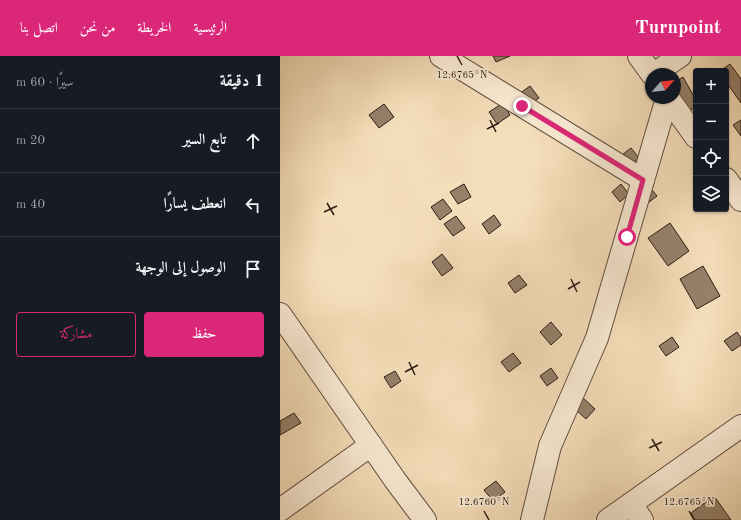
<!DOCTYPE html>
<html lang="ar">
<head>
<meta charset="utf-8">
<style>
  body { margin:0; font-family:"Old Standard TT",Amiri,serif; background:#242831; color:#f1f3f6; direction:rtl }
  .controls { position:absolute; right:12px; top:12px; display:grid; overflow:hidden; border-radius:4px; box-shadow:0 1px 3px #0004 }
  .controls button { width:36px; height:36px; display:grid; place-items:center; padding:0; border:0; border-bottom:1px solid #363941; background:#171b24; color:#f1f3f6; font:20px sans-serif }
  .compass { position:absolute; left:365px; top:12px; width:36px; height:36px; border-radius:50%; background:#171b24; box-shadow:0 1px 3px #0004; rotate:63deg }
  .stop { position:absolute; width:12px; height:12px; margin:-9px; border:3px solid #db2777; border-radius:50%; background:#fff }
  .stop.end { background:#db2777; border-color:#fff; box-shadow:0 1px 4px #0008 }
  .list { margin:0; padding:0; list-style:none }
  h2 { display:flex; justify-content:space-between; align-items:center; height:52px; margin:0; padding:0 16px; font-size:17px }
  h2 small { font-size:13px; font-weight:400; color:#9ea1a6 }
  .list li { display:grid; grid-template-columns:26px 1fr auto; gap:12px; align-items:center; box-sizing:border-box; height:64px; padding:0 16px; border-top:1px solid #363941 }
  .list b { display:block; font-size:15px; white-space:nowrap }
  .list em { font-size:13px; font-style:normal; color:#9ea1a6 }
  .actions { display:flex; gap:8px; padding:12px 16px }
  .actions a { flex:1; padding:9px 0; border:1px solid #db2777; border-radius:4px; text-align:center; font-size:14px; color:#db2777 }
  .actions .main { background:#db2777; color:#fff }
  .icon { flex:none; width:22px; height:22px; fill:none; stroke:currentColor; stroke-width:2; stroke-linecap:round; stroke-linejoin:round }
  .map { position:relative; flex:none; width:461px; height:464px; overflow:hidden; direction:ltr }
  header { display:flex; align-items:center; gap:24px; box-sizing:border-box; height:56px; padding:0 20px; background:#db2777; color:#fff }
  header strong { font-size:19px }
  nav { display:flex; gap:22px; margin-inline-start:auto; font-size:14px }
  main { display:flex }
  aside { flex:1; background:#171b24 }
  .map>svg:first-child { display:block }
  .building { fill:#95806a; stroke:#2e1c15 }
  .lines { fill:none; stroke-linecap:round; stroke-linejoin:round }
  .minor-casing { stroke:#604c3e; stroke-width:24 }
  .minor { stroke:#f8e9d2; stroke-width:22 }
  .route { stroke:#db2777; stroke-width:5 }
  .ticks { fill:none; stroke:#2e1c15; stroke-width:1.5 }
  .ticks-label { font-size:10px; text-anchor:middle; fill:#2e1c15; stroke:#f8e9d2; stroke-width:3.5; stroke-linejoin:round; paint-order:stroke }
</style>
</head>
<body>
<header>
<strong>Turnpoint</strong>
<nav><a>الرئيسية</a><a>الخريطة</a><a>من نحن</a><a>اتصل بنا</a></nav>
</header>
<main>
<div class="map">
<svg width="461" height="464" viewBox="0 0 461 464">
  <rect width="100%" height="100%" fill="#f4ddb9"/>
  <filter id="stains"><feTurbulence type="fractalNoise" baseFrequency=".005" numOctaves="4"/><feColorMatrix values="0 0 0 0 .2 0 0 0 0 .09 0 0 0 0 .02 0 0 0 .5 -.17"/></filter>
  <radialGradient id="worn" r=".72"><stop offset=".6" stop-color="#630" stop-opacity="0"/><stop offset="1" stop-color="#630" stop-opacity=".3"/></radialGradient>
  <!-- building -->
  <g class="building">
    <path d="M213,0H230L216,6Z"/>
    <path d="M450,8L461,23V47L449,30L446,32V15H440Z"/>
    <path d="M403,21L416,44V51L406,56L395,36V26Z"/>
    <path d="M250,30L259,42L248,50L239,38Z"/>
    <path d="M223,47L230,59L217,68L209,56Z"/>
    <path d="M104,48L114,61L99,72L89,59Z"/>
    <path d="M461,64V80L453,69Z"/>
    <path d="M351,92L359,102L341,117L333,106Z"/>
    <path d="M184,128L191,141L178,148L170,136Z"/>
    <path d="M341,128L349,138L340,146L332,136Z"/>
    <path d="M368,129L377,140L368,147Z"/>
    <path d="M163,143L172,155L160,164L151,151Z"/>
    <path d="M214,159L221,169L209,178L202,168Z"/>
    <path d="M176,160L185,172L173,180L164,168Z"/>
    <path d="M390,167L409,195L388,210L368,182Z"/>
    <path d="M162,198L173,212L162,220L152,206Z"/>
    <path d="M423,210L440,240L417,253L400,223Z"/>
    <path d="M239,219L247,229L235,237L228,227Z"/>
    <path d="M271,266L282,279L271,289L260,276Z"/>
    <path d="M457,276L461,282V289L452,295L444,285Z"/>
    <path d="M392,281L399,291L386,300L379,290Z"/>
    <path d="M233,297L241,307L229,316L221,306Z"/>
    <path d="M271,312L278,322L267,330L260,320Z"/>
    <path d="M115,315L121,325L111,332L104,321Z"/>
    <path d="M302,341L315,353L306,363L293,351Z"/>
    <path d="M14,357L21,367L0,379V365Z"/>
    <path d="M216,425L225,436L213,445L204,434Z"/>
    <path d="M434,440L451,464H415L411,457Z"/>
  </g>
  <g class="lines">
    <!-- minor casing -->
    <g class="minor-casing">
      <g id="minor">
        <path d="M161,0L363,124"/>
        <path d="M359,0L372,18"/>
        <path d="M374,18L400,0"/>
        <path d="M388,42L416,81"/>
        <path d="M446,123L461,144"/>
        <path d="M0,258L115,424L145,464"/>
        <path d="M351,448L362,464"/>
        <path d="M0,454L91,389"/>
        <path d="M252,464L270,390L317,282L387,42"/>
        <path d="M328,464L461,370"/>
      </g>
    </g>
    <!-- minor -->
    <use href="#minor" class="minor"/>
  </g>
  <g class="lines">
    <!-- route -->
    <path class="route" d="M242,50L363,124L347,181"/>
  </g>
  <!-- ticks -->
  <path class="ticks" d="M177,0L182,9M210,64L216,76M207,73L219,67M47,147L54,159M44,156L57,150M291,223L297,236M288,233L300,226M129,306L135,319M125,316L138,309M372,383L379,395M369,392L382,386M204,455L209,464M409,455L414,464"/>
  <g class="ticks-label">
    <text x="182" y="22">12.6765°N</text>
    <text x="204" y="449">12.6760°N</text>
    <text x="409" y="449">12.6765°N</text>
  </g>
  <rect width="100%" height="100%" filter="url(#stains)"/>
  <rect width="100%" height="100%" fill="url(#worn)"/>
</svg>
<div class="controls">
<button>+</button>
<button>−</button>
<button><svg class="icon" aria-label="locate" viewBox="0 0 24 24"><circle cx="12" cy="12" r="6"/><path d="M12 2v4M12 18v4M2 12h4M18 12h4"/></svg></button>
<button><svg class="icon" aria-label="layers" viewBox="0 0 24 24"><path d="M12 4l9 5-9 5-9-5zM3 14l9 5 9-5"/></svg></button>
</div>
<svg class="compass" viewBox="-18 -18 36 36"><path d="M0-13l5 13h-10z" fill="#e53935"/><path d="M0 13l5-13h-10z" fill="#9ea1a6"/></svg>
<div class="stop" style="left:347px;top:181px"></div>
<div class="stop end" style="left:242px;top:50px"></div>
</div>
<aside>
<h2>1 دقيقة<small>سيرًا · 60 m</small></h2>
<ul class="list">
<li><svg class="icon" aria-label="ahead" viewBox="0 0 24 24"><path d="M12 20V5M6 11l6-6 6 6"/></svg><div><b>تابع السير</b></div><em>20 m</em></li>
<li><svg class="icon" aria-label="left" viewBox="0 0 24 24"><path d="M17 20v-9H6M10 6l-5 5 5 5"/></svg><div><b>انعطف يسارًا</b></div><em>40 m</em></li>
<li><svg class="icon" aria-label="arrive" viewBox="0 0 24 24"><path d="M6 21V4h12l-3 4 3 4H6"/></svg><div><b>الوصول إلى الوجهة</b></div></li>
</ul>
<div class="actions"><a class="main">حفظ</a><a>مشاركة</a></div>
</aside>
</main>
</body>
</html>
